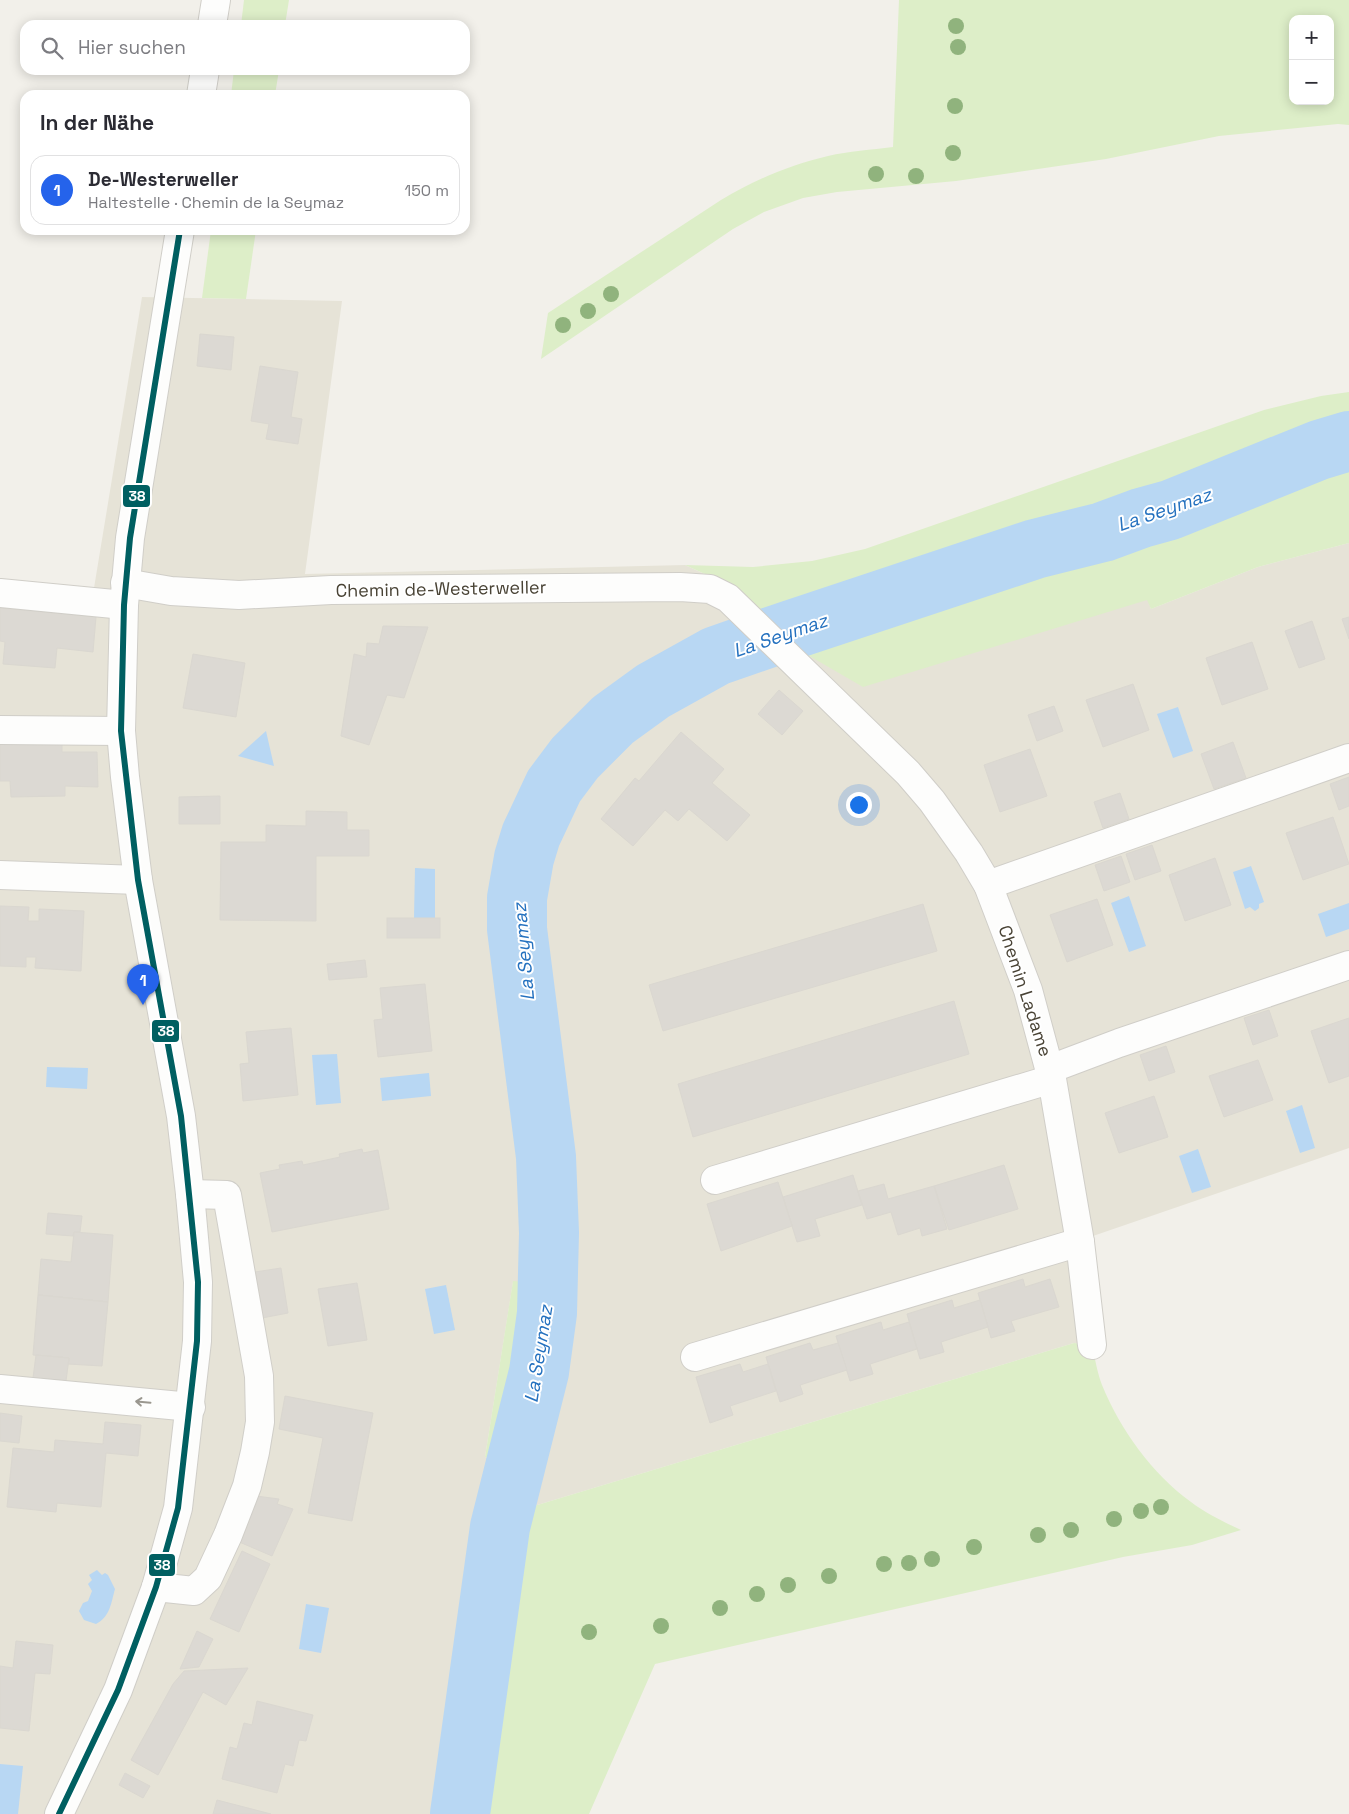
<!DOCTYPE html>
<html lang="de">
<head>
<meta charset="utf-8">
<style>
  body { margin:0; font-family:"Space Grotesk",sans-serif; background:#f7f7f7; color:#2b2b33 }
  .controls { position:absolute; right:15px; top:15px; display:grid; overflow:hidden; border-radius:10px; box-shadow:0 2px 12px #0003 }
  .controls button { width:45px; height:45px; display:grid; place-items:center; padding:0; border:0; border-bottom:1px solid #e1e1e2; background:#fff; color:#2b2b33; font:25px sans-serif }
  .you { position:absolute; left:858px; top:804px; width:18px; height:18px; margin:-12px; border:4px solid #fff; border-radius:50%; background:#1a73e8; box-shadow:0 0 0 8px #1a73e833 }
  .badge { display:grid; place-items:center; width:32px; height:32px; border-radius:50%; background:#2563eb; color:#fff; font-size:16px; font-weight:700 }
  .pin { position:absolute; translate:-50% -41px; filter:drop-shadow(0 1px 2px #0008) }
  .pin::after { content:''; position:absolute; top:26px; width:18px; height:15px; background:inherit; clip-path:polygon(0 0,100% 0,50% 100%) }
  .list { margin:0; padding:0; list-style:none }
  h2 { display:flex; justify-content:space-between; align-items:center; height:65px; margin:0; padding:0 20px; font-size:21px }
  h2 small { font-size:16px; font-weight:400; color:#7c7c81 }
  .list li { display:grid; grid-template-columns:32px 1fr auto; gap:15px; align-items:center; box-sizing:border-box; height:70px; margin:0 10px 10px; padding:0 10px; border:1px solid #e1e1e2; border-radius:15px }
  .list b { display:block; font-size:19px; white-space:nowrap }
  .list p { margin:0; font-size:16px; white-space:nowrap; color:#7c7c81 }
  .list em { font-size:16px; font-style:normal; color:#7c7c81 }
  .icon { flex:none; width:28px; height:28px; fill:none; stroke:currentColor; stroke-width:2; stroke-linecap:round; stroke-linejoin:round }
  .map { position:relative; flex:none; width:1349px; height:1814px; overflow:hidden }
  .search { position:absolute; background:#fff; box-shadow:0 2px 12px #0003; left:20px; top:20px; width:450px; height:55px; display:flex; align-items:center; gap:12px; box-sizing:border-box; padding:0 18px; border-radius:15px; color:#7c7c81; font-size:19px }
  .panel { position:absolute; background:#fff; box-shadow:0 2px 12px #0003; left:20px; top:90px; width:450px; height:145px; border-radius:15px }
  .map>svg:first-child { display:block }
  .residential { fill:#e6e3d7 }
  .green { fill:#ddeec8; fill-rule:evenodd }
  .water { fill:#b8d7f3 }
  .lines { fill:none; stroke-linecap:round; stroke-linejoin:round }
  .river { stroke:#b8d7f3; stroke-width:60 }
  .building { fill:#dcd9d3; stroke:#dad7d0 }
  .minor-casing { stroke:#d0cec8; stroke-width:30 }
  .minor { stroke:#fdfdfc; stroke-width:28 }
  .bus-1-casing { stroke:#fff; stroke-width:10 }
  .bus-1 { stroke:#005f61; stroke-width:6 }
  .tree { fill:#90b37d }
  .oneway { stroke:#9a978f }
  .labels { text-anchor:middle; stroke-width:4; stroke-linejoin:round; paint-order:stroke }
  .street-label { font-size:18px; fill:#494335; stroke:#fff }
  .water-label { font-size:19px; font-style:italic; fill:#2471bf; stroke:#fff }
  .line-badge { stroke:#fff; stroke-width:2 }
  .badge-label { font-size:14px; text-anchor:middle; font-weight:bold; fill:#fff }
</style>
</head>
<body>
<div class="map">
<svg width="1349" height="1814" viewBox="0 0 1349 1814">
  <rect width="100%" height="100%" fill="#f2f0ea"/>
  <!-- residential -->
  <path class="residential" d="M142,297L342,301L305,574L685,565L737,589L1148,600L1151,609L1258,567L1349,543V1148L1093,1236L1092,1345L1074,1343L534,1506L562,1383L569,1262L554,1093L534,1017L550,1156L552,1203L550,1285L513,1282L485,1457L497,1459L491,1531L430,1814H0V580L94,588Z"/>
  <!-- green -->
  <g class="green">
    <path d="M244,0H289L285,25H241Z"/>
    <path d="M899,0H1349V125L1338,124L1219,136L1106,159L956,181L837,192L803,198L764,212L733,229L541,359L548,313L721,200C755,180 789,165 828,156C849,151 871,150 893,147ZM1293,19H1330V101H1293Z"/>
    <path d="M234,70H279L275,95H231Z"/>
    <path d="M211,230H256L246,299L202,298Z"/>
    <path d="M1349,392V543L1258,567L1151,609L1147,600L863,687L806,654L738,589L685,565L753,567L812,561L865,549L1264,410L1321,396Z"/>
    <path d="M542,977L569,1262L562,1383L534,1506L1074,1343L1092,1345C1095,1358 1097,1372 1102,1385C1120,1429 1152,1474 1191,1502C1207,1514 1224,1522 1241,1530L1192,1545L1123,1557L655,1664L589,1814H430L491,1531L497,1459L485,1457L513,1281L550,1284L552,1203L550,1156L530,980Z"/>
  </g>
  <!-- water -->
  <g class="water">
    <path d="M1178,707L1193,751L1173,758L1157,714Z"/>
    <path d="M266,731L274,766L238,756Z"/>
    <path d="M1251,866L1264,902L1259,904V908L1255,911L1250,907L1245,909L1233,872Z"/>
    <path d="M415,868L435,869V918H414Z"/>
    <path d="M1129,896L1146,946L1129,952L1111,903Z"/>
    <path d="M1349,903V929L1326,937L1318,914Z"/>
    <path d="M337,1054L341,1103L316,1105L312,1055Z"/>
    <path d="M47,1067L88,1068L87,1089L46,1087Z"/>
    <path d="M429,1073L431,1096L382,1101L380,1078Z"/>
    <path d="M1302,1105L1315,1148L1300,1153L1286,1111Z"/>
    <path d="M1198,1149L1211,1187L1192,1193L1179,1156Z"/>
    <path d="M446,1285L455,1330L434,1334L425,1289Z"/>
    <path d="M97,1570L102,1575L105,1573L108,1575L115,1589C111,1603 110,1617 96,1624L84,1620L79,1611L83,1603L88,1601L92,1591L88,1584L92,1580L89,1575Z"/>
    <path d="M306,1604L329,1608L321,1653L299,1649Z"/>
    <path d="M0,1764L23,1766L18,1814H0Z"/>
  </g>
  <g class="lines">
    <!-- river -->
    <path class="river" d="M460,1814L500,1527L539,1372L547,1313L549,1233L546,1157L517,929V898L524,858L531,835L554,786L575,758L613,720L653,691L716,656L791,630L1035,549L1103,532L1141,518L1170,510L1319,450L1349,441"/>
  </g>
  <!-- building -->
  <g class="building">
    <path d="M200,334L234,337L231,370L197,366Z"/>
    <path d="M260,366L298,372L291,417L302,419L298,444L266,439L269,424L251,421Z"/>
    <path d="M0,608L96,617L93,652L57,648L55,668L3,664L5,642L0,641Z"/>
    <path d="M1349,617V639L1342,619Z"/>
    <path d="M1312,621L1325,659L1299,668L1285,631Z"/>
    <path d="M383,626L428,627L404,698L387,695L369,745L341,736L354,654L366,657L367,643L379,644Z"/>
    <path d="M1252,642L1268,689L1222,705L1206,658Z"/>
    <path d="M193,654L245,663L236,717L183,708Z"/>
    <path d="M1133,684L1149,730L1103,747L1086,700Z"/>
    <path d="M779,690L803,711L782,735L758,714Z"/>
    <path d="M1054,706L1063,731L1037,741L1028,715Z"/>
    <path d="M681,732L724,769L712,783L750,815L727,841L689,809L678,821L665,810L633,846L601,819L635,778L639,781Z"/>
    <path d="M1233,742L1246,778L1214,789L1201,754Z"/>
    <path d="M0,744H62V752H97L98,787L65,786V796L11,797L10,781H0Z"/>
    <path d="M1030,749L1047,796L1000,812L984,765Z"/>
    <path d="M1349,777V806L1339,810L1330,784Z"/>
    <path d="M1120,793L1129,819L1103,828L1094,802Z"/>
    <path d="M220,796V824H179V797Z"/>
    <path d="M306,811L347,812V830H369V856H316V921L220,920L221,842H266V825L306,826Z"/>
    <path d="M1333,817L1349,864L1303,880L1286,833Z"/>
    <path d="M1152,845L1161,871L1135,880L1126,854Z"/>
    <path d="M1121,856L1130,882L1104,891L1095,865Z"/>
    <path d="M1215,858L1231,905L1185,921L1169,875Z"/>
    <path d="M1097,899L1113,945L1067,962L1050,915Z"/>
    <path d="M923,904L937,951L663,1031L649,985Z"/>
    <path d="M0,906L29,907L28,921H39V909L84,911L81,971L35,968L36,957H26V967L0,966Z"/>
    <rect x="387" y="918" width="53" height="20"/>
    <path d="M365,960L367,977L329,980L327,964Z"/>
    <path d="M425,984L432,1051L378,1057L374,1020L383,1019L380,988Z"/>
    <path d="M954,1001L969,1054L693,1137L678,1084Z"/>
    <path d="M1269,1010L1278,1036L1253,1045L1244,1018Z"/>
    <path d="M1349,1018V1076L1329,1083L1311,1031Z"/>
    <path d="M291,1028L298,1095L243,1101L240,1064L249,1063L246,1032Z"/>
    <path d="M1166,1046L1175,1072L1149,1081L1140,1055Z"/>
    <path d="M1258,1060L1273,1100L1224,1117L1209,1076Z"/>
    <path d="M1154,1096L1168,1137L1119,1153L1105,1113Z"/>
    <path d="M362,1149L363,1153L378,1150L389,1209L272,1232L260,1173L280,1169L279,1165L302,1161L303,1165L340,1157L339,1154Z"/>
    <path d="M1004,1165L1018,1209L949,1230L934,1186Z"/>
    <path d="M853,1175L862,1205L815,1219L820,1236L797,1242L783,1197Z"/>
    <path d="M778,1182L792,1226L721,1251L707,1204Z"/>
    <path d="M884,1184L888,1199L934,1186L947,1229L922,1236L920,1228L898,1235L891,1212L867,1219L858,1191Z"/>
    <path d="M48,1213L82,1216L80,1232H74L73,1236L46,1234Z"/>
    <path d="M74,1232L113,1235L108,1302L38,1295L41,1259L71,1262Z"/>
    <path d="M281,1268L288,1313L262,1318L255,1272Z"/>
    <path d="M1023,1279L1025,1287L1050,1279L1059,1307L1011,1321L1015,1331L991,1338L978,1293Z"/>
    <path d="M357,1283L367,1340L328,1346L318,1289Z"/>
    <path d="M38,1295L108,1302L102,1366L68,1364L69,1358L33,1355Z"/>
    <path d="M952,1300L954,1308L980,1300L988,1327L941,1342L944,1352L920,1359L907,1314Z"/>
    <path d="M881,1322L883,1330L909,1322L917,1349L870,1364L873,1374L850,1381L836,1336Z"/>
    <path d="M810,1343L813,1350L838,1343L847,1370L800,1385L803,1394L780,1402L766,1357Z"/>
    <path d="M36,1355L69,1358L66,1381L33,1378Z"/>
    <path d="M740,1364L743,1372L768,1364L776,1391L730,1406L733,1415L710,1423L696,1377Z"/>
    <path d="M285,1396L373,1413L352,1521L308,1513L323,1438L279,1429Z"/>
    <path d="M0,1413L22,1416L19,1443L0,1441Z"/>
    <path d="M105,1422L141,1425L138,1456L106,1453L101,1507L57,1503L56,1512L7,1507L13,1448L54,1452L55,1440L103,1444Z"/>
    <path d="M256,1496L279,1499L277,1504L293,1509L272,1556L237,1541Z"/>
    <path d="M242,1551L270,1564L239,1632L210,1619Z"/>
    <path d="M197,1631L213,1639L199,1667L180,1669Z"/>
    <path d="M16,1641L53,1645L50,1674L35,1673L29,1731L0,1728V1666L13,1668Z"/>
    <path d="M248,1668L226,1705L203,1692L158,1775L131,1760L173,1684L184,1671Z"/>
    <path d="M257,1701L313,1715L306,1741L299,1740L293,1766L285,1764L277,1793L222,1779L230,1747L237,1749L244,1723L252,1725Z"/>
    <path d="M125,1773L150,1786L143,1798L119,1785Z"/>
    <path d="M217,1800L271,1814H213Z"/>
  </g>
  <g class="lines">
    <!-- minor casing -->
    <g class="minor-casing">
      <g id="minor">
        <path d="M212,25L216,0"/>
        <path d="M201,95L205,70"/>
        <path d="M125,583L171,591L239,595L331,590L680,587L710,589L728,598L908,773L932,801L969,853L988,885L1028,990L1052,1079L1080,1242L1092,1345"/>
        <path d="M0,593L124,605"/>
        <path d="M0,730L121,731"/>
        <path d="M0,875L138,880"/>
        <path d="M988,885L1349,758"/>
        <path d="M1050,1069L1119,1043L1349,965"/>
        <path d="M715,1180L1052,1079"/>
        <path d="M695,1357L1080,1242"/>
        <path d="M0,1389L191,1407"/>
        <path d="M156,1587L194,1591L208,1578L228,1535L247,1486L255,1452L260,1422L259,1376L227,1195L190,1194"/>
        <path d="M59,1814L118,1690L156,1587L178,1508L197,1341L198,1282L190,1194L181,1116L138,880L125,777L121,731L124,605L130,538L180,230"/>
      </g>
    </g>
    <!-- minor -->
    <use href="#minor" class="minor"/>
    <!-- bus-1 casing -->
    <g class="bus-1-casing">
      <path id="bus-1" d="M59,1814L118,1690L156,1587L178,1508L197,1341L198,1282L181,1116L138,880L121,731L124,605L130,538L180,230"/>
    </g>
    <!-- bus-1 -->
    <use href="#bus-1" class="bus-1"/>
  </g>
  <!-- trees -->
  <g class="tree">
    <circle cx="956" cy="26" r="8"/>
    <circle cx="958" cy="47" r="8"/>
    <circle cx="955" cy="106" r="8"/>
    <circle cx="953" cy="153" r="8"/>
    <circle cx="876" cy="174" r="8"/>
    <circle cx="916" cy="176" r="8"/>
    <circle cx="611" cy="294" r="8"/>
    <circle cx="588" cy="311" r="8"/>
    <circle cx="563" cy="325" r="8"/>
    <circle cx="1161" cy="1507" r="8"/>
    <circle cx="1141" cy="1511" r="8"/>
    <circle cx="1114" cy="1519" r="8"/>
    <circle cx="1071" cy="1530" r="8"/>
    <circle cx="1038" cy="1535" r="8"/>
    <circle cx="974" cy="1547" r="8"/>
    <circle cx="932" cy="1559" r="8"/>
    <circle cx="909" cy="1563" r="8"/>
    <circle cx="884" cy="1564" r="8"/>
    <circle cx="829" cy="1576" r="8"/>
    <circle cx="788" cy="1585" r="8"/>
    <circle cx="757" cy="1594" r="8"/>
    <circle cx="720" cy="1608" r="8"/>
    <circle cx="661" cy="1626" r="8"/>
    <circle cx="589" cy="1632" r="8"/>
  </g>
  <!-- one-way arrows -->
  <defs><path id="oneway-shaft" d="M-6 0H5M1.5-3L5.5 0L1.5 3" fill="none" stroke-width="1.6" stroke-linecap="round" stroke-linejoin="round" transform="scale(1.25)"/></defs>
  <use class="oneway" href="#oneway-shaft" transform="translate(143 1402) rotate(-175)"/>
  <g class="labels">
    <!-- street labels -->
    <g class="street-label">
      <text transform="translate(441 589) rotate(-1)" y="6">Chemin de-Westerweller</text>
      <text transform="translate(1025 991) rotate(72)" y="6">Chemin Ladame</text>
    </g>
    <!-- water labels -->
    <g class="water-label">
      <text transform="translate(1164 509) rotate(-19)" y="7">La Seymaz</text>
      <text transform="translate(780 635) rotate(-19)" y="7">La Seymaz</text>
      <text transform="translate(523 952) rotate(-95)" y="7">La Seymaz</text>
      <text transform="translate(538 1354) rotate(-81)" y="7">La Seymaz</text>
    </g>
  </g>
  <g class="line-badge">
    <rect x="122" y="484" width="29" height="24" rx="5" fill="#005f61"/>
    <rect x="151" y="1019" width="29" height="24" rx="5" fill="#005f61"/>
    <rect x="148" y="1553" width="28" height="24" rx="5" fill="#005f61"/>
  </g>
  <g class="badge-label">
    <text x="137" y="501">38</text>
    <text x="166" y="1036">38</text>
    <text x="162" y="1570">38</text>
  </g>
</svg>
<div class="controls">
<button>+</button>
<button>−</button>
</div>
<div class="you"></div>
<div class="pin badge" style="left:143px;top:1005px">1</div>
<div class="search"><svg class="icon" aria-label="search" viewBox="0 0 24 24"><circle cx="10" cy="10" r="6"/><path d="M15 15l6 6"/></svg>Hier suchen</div>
<section class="panel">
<h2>In der Nähe<small></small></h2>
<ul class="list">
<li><span class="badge">1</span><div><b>De-Westerweller</b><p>Haltestelle · Chemin de la Seymaz</p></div><em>150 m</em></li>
</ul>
</section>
</div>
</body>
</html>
